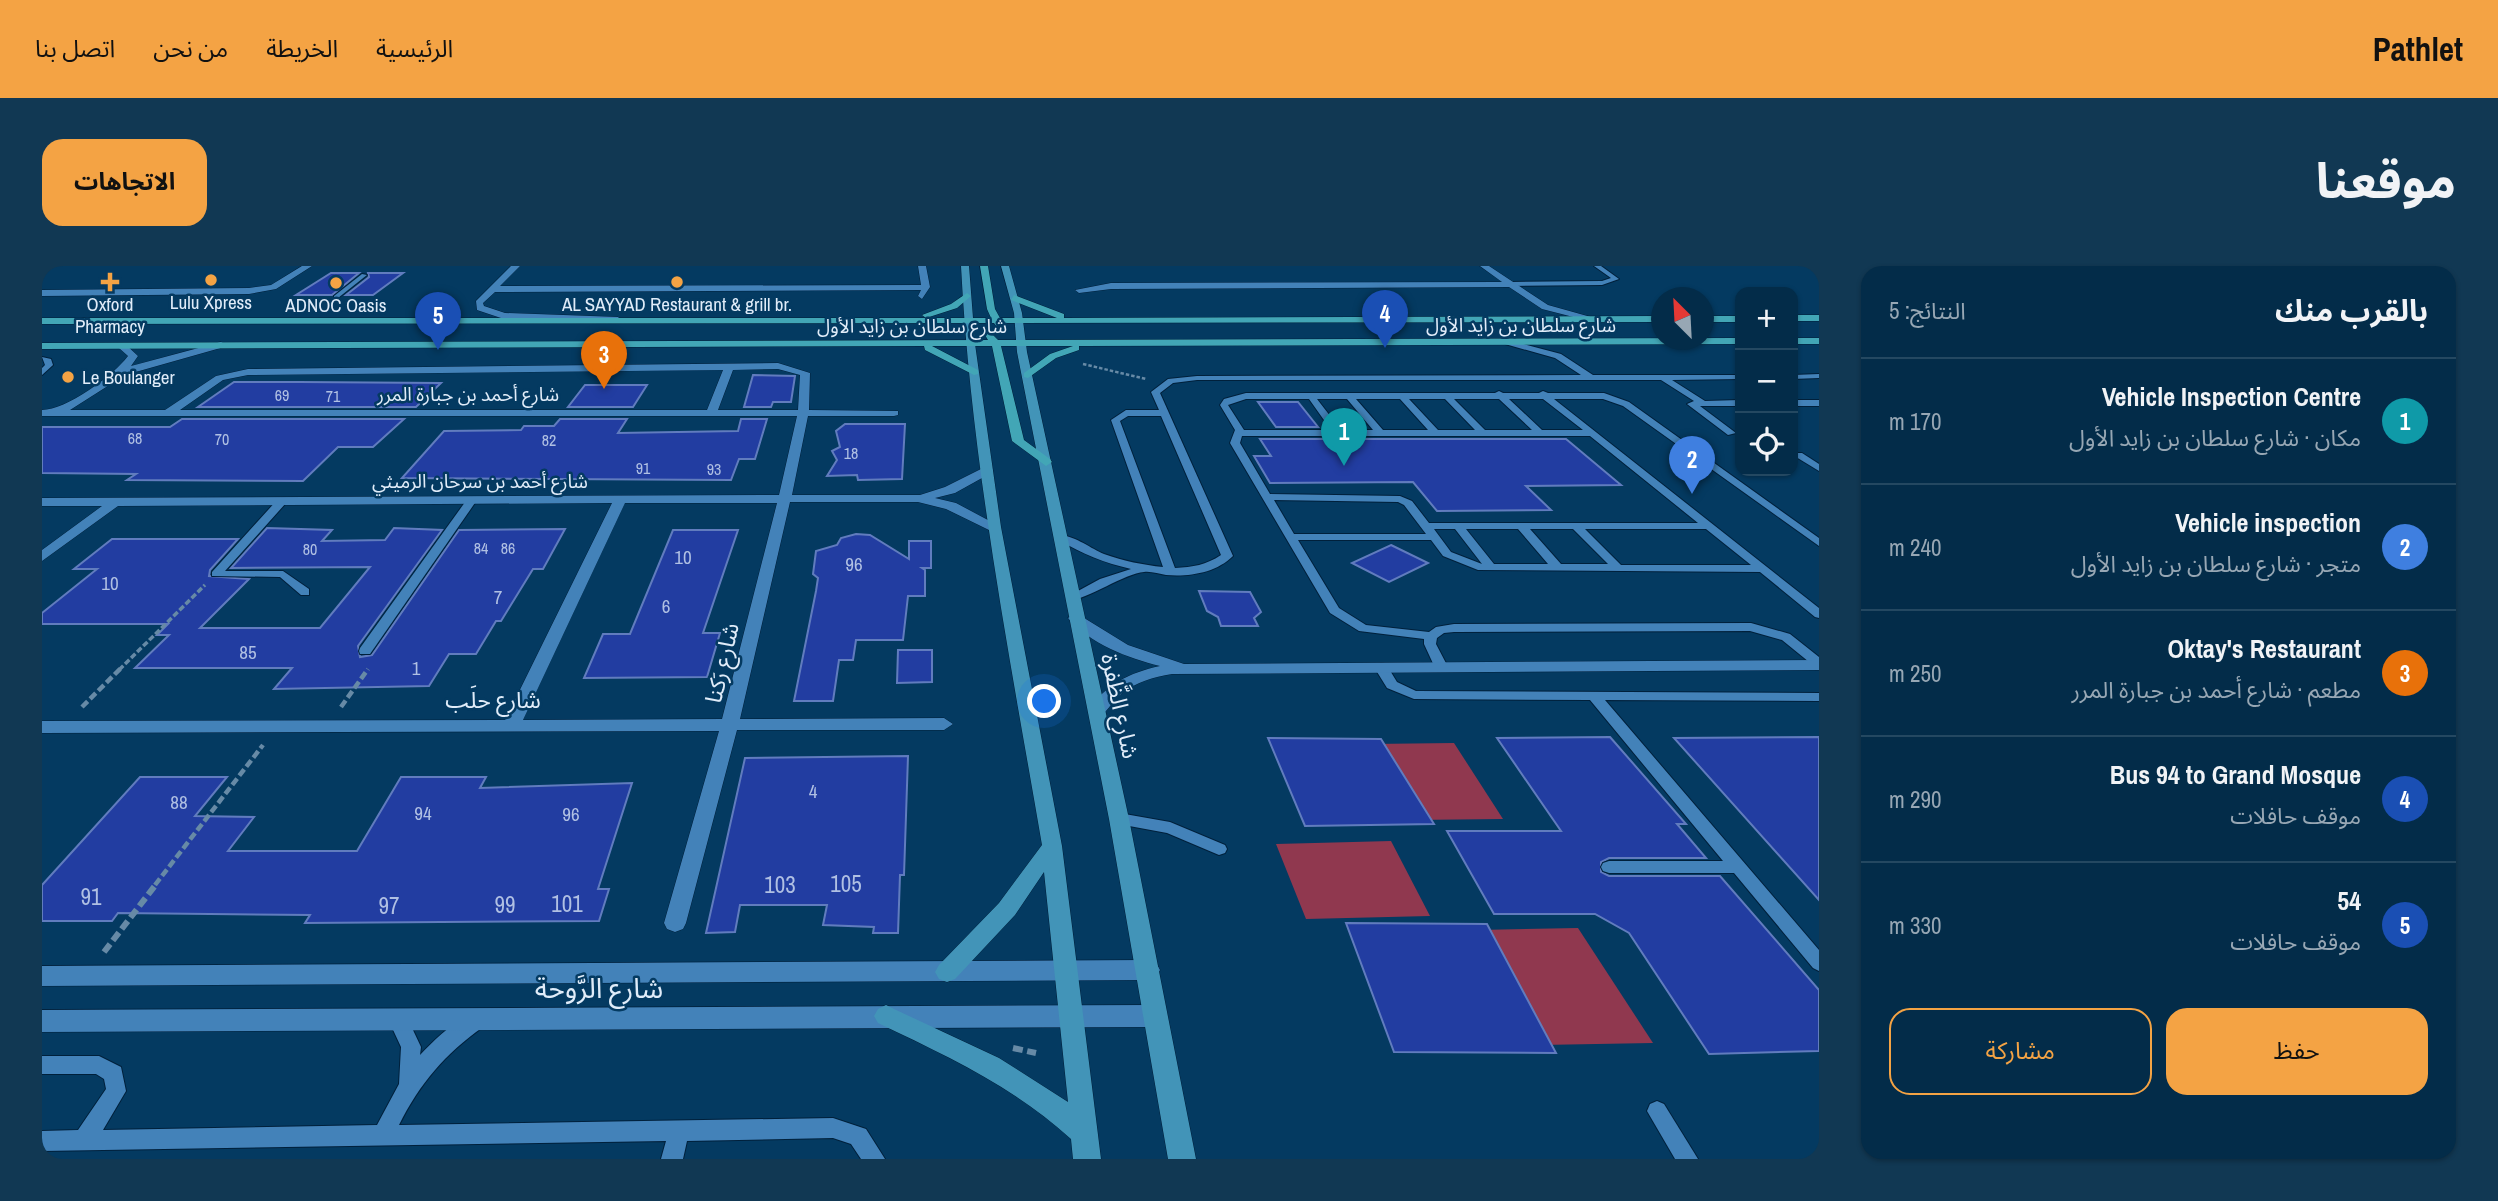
<!DOCTYPE html>
<html lang="ar">
<head>
<meta charset="utf-8">
<style>
  body { margin:0; font-family:"Archivo Narrow","Noto Sans Arabic",sans-serif; background:#113853; color:#f1f3f6; direction:rtl }
  .controls { position:absolute; right:21px; top:21px; display:grid; overflow:hidden; border-radius:14px; box-shadow:0 2px 5px #0004 }
  .controls button { width:63px; height:63px; display:grid; place-items:center; padding:0; border:0; border-bottom:2px solid #244861; background:#032c49; color:#f1f3f6; font:35px sans-serif }
  .compass { position:absolute; left:1609px; top:21px; width:63px; height:63px; border-radius:50%; background:#032c49; box-shadow:0 2px 5px #0004; rotate:336deg }
  .you { position:absolute; left:1003px; top:436px; width:24px; height:24px; margin:-18px; border:5px solid #fff; border-radius:50%; background:#1a73e8; box-shadow:0 0 0 10px #1a73e833 }
  .badge { display:grid; place-items:center; width:46px; height:46px; border-radius:50%; background:#f4a344; color:#fff; font-size:23px; font-weight:700 }
  .pin { position:absolute; translate:-50% -58px; filter:drop-shadow(0 2px 4px #0008) }
  .pin::after { content:''; position:absolute; top:37px; width:24px; height:21px; background:inherit; clip-path:polygon(0 0,100% 0,50% 100%) }
  .list { margin:0; padding:0; list-style:none }
  h2 { display:flex; justify-content:space-between; align-items:center; height:91px; margin:0; padding:0 28px; font-size:30px }
  h2 small { font-size:23px; font-weight:400; color:#97a7b4 }
  .list li { display:grid; grid-template-columns:46px 1fr auto; gap:21px; align-items:center; box-sizing:border-box; height:126px; padding:0 28px; border-top:2px solid #244861 }
  .list b { display:block; font-size:26px; white-space:nowrap }
  .list p { margin:0; font-size:23px; white-space:nowrap; color:#97a7b4 }
  .list em { font-size:23px; font-style:normal; color:#97a7b4 }
  .actions { display:flex; gap:14px; padding:21px 28px }
  .actions a { flex:1; padding:16px 0; border:2px solid #f4a344; border-radius:21px; text-align:center; font-size:24px; color:#f4a344 }
  .actions .main { background:#f4a344; color:#111 }
  .icon { flex:none; width:38px; height:38px; fill:none; stroke:currentColor; stroke-width:2; stroke-linecap:round; stroke-linejoin:round }
  .map { position:relative; flex:none; width:1777px; height:893px; overflow:hidden; direction:ltr; border-radius:21px }
  header { display:flex; align-items:center; gap:42px; box-sizing:border-box; height:98px; padding:0 35px; background:#f4a344; color:#111 }
  header strong { font-size:33px }
  nav { display:flex; gap:38px; margin-inline-start:auto; font-size:24px }
  .intro { display:flex; align-items:center; justify-content:space-between; box-sizing:border-box; height:168px; padding:0 42px }
  h1 { margin:0; font-size:49px }
  .button { padding:18px 32px; border-radius:21px; background:#f4a344; color:#111; font-size:24px; font-weight:700 }
  main { display:flex; gap:42px; padding:0 42px }
  aside { flex:1; background:#032c49; border-radius:21px; box-shadow:0 2px 5px #0004 }
  .map>svg:first-child { display:block }
  .green { fill:#90384f }
  .building { fill:#223da1; stroke:#617cbe; stroke-width:2 }
  .lines { fill:none; stroke-linecap:round; stroke-linejoin:round }
  .lane-casing { stroke:#00203b; stroke-width:2 }
  .street-casing { stroke:#00203b; stroke-width:1 }
  .secondary-casing { stroke:#00203b; stroke-width:1 }
  .primary-casing { stroke:#00203b; stroke-width:1 }
  .path-far3 { stroke:#678aa6; stroke-width:2.5; stroke-dasharray:3.5 2; stroke-linecap:butt }
  .path-far2 { stroke:#678aa6; stroke-width:3.5; stroke-dasharray:6 2.5; stroke-linecap:butt }
  .path-far1 { stroke:#678aa6; stroke-width:4.5; stroke-dasharray:8 3.5; stroke-linecap:butt }
  .path { stroke:#678aa6; stroke-width:6; stroke-dasharray:10 4.5; stroke-linecap:butt }
  .lane { fill:#4382b9; fill-rule:evenodd }
  .street { fill:#4382b9; fill-rule:evenodd }
  .secondary { fill:#4294b8; fill-rule:evenodd }
  .primary { fill:#42a6b6; fill-rule:evenodd }
  .poi-dot { fill:#f4a344; stroke:#043a61; stroke-width:2.5 }
  .labels { text-anchor:middle; stroke-width:5; stroke-linejoin:round; paint-order:stroke }
  .far-number-label { font-size:16px; fill:#b0c0e3 }
  .far-poi-label { font-size:19px; fill:#e0ecf9; stroke:#043a61 }
  .far-street-label { font-size:19px; fill:#e0ecf9; stroke:#043a61 }
  .number-label { font-size:19px; fill:#b0c0e3 }
  .street-label { font-size:23px; fill:#e0ecf9; stroke:#043a61 }
  .near-number-label { font-size:23px; fill:#b0c0e3 }
  .near-street-label { font-size:28px; fill:#e0ecf9; stroke:#043a61 }
</style>
</head>
<body>
<header>
<strong>Pathlet</strong>
<nav><a>الرئيسية</a><a>الخريطة</a><a>من نحن</a><a>اتصل بنا</a></nav>
</header>
<div class="intro"><h1>موقعنا</h1><a class="button">الاتجاهات</a></div>
<main>
<aside>
<h2>بالقرب منك<small>النتائج: 5</small></h2>
<ul class="list">
<li><span class="badge" style="background:#0f9aa8">1</span><div><b>Vehicle Inspection Centre</b><p>مكان · شارع سلطان بن زايد الأول</p></div><em>170 m</em></li>
<li><span class="badge" style="background:#3f7fe0">2</span><div><b>Vehicle inspection</b><p>متجر · شارع سلطان بن زايد الأول</p></div><em>240 m</em></li>
<li><span class="badge" style="background:#e8710a">3</span><div><b>Oktay's Restaurant</b><p>مطعم · شارع أحمد بن جبارة المرر</p></div><em>250 m</em></li>
<li><span class="badge" style="background:#1a4fb4">4</span><div><b>Bus 94 to Grand Mosque</b><p>موقف حافلات</p></div><em>290 m</em></li>
<li><span class="badge" style="background:#1a4fb4">5</span><div><b>54</b><p>موقف حافلات</p></div><em>330 m</em></li>
</ul>
<div class="actions"><a class="main">حفظ</a><a>مشاركة</a></div>
</aside>
<div class="map">
<svg width="1777" height="893" viewBox="0 0 1777 893">
  <rect width="100%" height="100%" fill="#043a61"/>
  <!-- green -->
  <g class="green">
    <path d="M1412,477L1461,553L1370,554L1329,478Z"/>
    <path d="M1349,575L1388,650L1264,653L1234,578Z"/>
    <path d="M1536,662L1611,777L1498,779L1435,664Z"/>
  </g>
  <!-- building -->
  <g class="building">
    <path d="M289,7H317L290,29H254Z"/>
    <path d="M326,7H361L331,29H304L327,11Z"/>
    <path d="M711,109L753,110L749,136H731L729,141H702Z"/>
    <path d="M192,116H257L399,117L374,141H156Z"/>
    <path d="M543,119H605L591,141H526Z"/>
    <path d="M1216,136H1256L1276,161H1234Z"/>
    <path d="M140,153H362L331,181H296L261,215L85,214L94,208L0,207V161H128Z"/>
    <path d="M518,153H585L576,167L696,165L699,153H725L713,193H697L689,214L360,212L402,165L479,164L482,160H512Z"/>
    <path d="M803,158H863L860,213L816,214L815,209L785,210L795,194L790,185L798,181L794,165Z"/>
    <path d="M1218,173H1524L1579,219L1484,220L1509,244L1395,245L1371,216L1228,217L1212,190H1229Z"/>
    <path d="M225,262L290,264L280,275L343,274L352,262L400,264L316,380L318,391L330,389L417,264L523,263L501,303H491L459,355H454L434,388H407L387,420L232,423L250,402H93L127,369H115L126,358H0V347L55,303H32L70,273H196L168,304L167,310L207,313L158,362H278L328,301L189,302Z"/>
    <path d="M631,264H696L661,367H678L665,411L542,412L561,368H588Z"/>
    <path d="M814,268L828,269L867,293V275H889V302H880L883,304V330H866L861,374H814L811,394H797L791,435H752L774,325L776,312L771,308L774,285L795,279L799,272Z"/>
    <path d="M1349,279L1386,297L1347,316L1310,297Z"/>
    <path d="M1157,325L1208,326L1219,346L1212,352L1216,360H1179L1176,351L1165,345Z"/>
    <path d="M856,384H890V416L855,417Z"/>
    <path d="M1568,471L1644,558H1635L1664,592H1567L1559,596V606L1567,610H1678L1777,724V785L1667,788L1587,667L1553,648H1452L1405,565H1519L1455,472Z"/>
    <path d="M1777,471V634L1632,472Z"/>
    <path d="M1226,472L1339,473L1392,558L1263,560Z"/>
    <path d="M866,490L862,609H858L856,667H831L832,661L781,659L785,639H698L693,666L664,667L703,492Z"/>
    <path d="M98,511H185L153,550L212,551L186,585H315L359,511H444L438,522L590,517L556,623H567L557,655L263,657L268,649L76,647L70,655H0V619Z"/>
    <path d="M1304,657L1445,658L1514,787L1352,786Z"/>
  </g>
  <g class="lines">
    <!-- lane casing -->
    <g class="lane-casing">
      <g id="lane">
        <path d="M1552,0H1559L1577,13L1560,19L1469,20L1466,18L1469,16L1560,15L1569,12Z"/>
        <path d="M320,8L325,9L296,32H292V30Z"/>
        <path d="M1466,74L1519,88L1551,109H1698V113L1630,114L1663,135L1698,134V140H1658L1694,167L1686,169L1645,138L1652,135L1619,114H1155L1131,117L1118,127L1191,290C1174,307 1147,311 1124,309C1117,308 1109,305 1102,306C1083,307 1041,336 1027,334L1025,331L1058,313L1089,303C1063,297 1040,288 1017,274V270C1031,268 1049,283 1062,288C1082,295 1101,299 1121,301L1069,154L1084,144H1117L1109,126L1126,113L1155,110L1539,109L1513,92L1463,78L1462,76ZM1086,150H1119L1179,289C1164,299 1151,301 1133,302L1078,155Z"/>
        <path d="M0,91L9,93L11,99L0,109V102L3,99Z"/>
        <path d="M1777,108V112L1751,113V109Z"/>
        <path d="M1457,125L1461,127H1497L1501,125L1506,127H1562L1587,136L1777,272V280L1581,140L1561,133H1512L1777,342V352L1773,351L1718,306L1436,304L1401,290L1389,274H1256L1297,342L1324,359L1387,366L1394,361L1412,358L1709,357L1748,368L1777,391V401L1772,400L1740,374L1708,365L1412,366L1402,367L1395,372L1394,378L1406,401L1399,405L1394,404L1382,378V373L1317,365L1288,347L1188,177L1193,164L1178,139L1182,133L1204,127H1453ZM1204,133H1267L1289,164H1202L1186,139ZM1275,133H1305L1331,164H1299ZM1314,133H1358L1386,164H1341ZM1367,133H1403L1433,164H1396ZM1412,133H1457L1490,164H1443ZM1467,133H1501L1541,164H1500ZM1200,170H1548L1656,257H1387L1370,235L1358,230L1228,228L1198,177ZM1232,234L1356,236L1362,239L1384,268H1252ZM1392,263H1413L1440,298L1409,286ZM1424,263H1476L1506,298H1452ZM1488,263H1531L1566,298H1519ZM1543,263H1664L1709,299H1579Z"/>
        <rect x="1751" y="134" width="26" height="6"/>
        <path d="M1754,187H1760L1777,198V205L1754,191Z"/>
        <path d="M430,231L435,234L328,388H318L317,385L318,382L426,232Z"/>
        <path d="M240,232L244,233V237L183,305H241L267,323V329H259L238,311L170,310V306L236,233Z"/>
        <path d="M1339,397L1344,398L1355,416L1374,425L1777,427V435L1563,434L1777,684V705L1771,702L1692,607H1567L1561,605L1559,601L1561,597L1567,595H1681L1548,434L1372,433L1345,422L1332,401Z"/>
        <path d="M1077,547L1128,556L1183,579L1185,583L1183,587L1177,589L1125,567L1071,557L1069,553L1071,549Z"/>
        <path d="M356,744L363,747L379,781L378,789C393,773 413,754 434,746L441,749L444,755L441,761C403,788 378,817 357,859L791,852L824,863L843,893H819L809,878L791,872L645,875L641,893H619L624,875L0,885V865L36,864L64,823L62,813L54,808H0V790H57L79,801L84,825L61,864L335,859L357,818L359,781L346,753L349,747Z"/>
        <path d="M1615,835L1622,838L1656,893H1633L1605,845L1608,838Z"/>
      </g>
    </g>
    <!-- street casing -->
    <g class="street-casing">
      <g id="street">
        <path d="M260,0H270L234,23L207,28L0,30V24L207,22L229,19Z"/>
        <path d="M469,0H478L458,20L879,19L876,0H884L888,21L880,33L876,30L879,24L453,26L441,37L442,40L463,47L576,51L578,53L573,56L462,53L435,44L434,35Z"/>
        <path d="M1438,0H1447L1506,39L1556,53L1551,56L1500,43L1467,21L1069,23L1037,27L1033,24L1069,17L1460,16Z"/>
        <path d="M179,76L184,79L182,81L83,109L28,144H123L174,110L206,103L736,97L768,107L767,144L856,145V149L852,150H766L750,229H878L903,221L945,200L951,204L949,207L913,227L893,232L914,237L959,261L952,265L947,264L904,243L876,236H748L698,453L902,452L911,458L902,464H695L644,657L641,663L633,666L625,663L622,657L677,465L0,467V455L463,454L570,237L76,240L0,295V284L60,240H0V232L737,229L755,150H0V144C24,144 71,110 86,90L77,82V78H83L96,90L89,100ZM736,103L758,109L756,144H676L691,104ZM681,104L665,144H138L181,114L206,109ZM583,237H735L680,453L481,454Z"/>
        <path d="M1034,347L1086,379L1142,398L1777,394V404L1130,408C1111,411 1094,416 1079,428C1070,435 1065,448 1055,451L1046,445C1064,418 1087,407 1118,400C1086,392 1048,378 1026,352Z"/>
        <path d="M1106,694L1114,697L1118,704L1114,711L1106,714L0,720V700Z"/>
        <path d="M1113,739L1121,743L1125,750L1121,757L1113,761L0,766V744Z"/>
      </g>
    </g>
    <!-- secondary casing -->
    <g class="secondary-casing">
      <g id="secondary">
        <path d="M919,0H927L933,78L959,261L1020,580L1059,893H1031L1029,873C972,821 905,790 836,757L832,750L836,743L844,739L852,743L957,792L1026,836L1002,606L973,649L913,713L905,716L897,713L893,706L897,699L957,637L1000,579C967,387 929,195 919,0Z"/>
        <path d="M959,0H967L980,47L985,86L1087,553L1154,893H1126L1067,553L975,86L972,47Z"/>
      </g>
    </g>
    <!-- primary casing -->
    <g class="primary-casing">
      <g id="primary">
        <path d="M938,0H946L953,43L958,52H1015L969,34L972,29L1022,48V52L1619,50V56L961,57L964,63L959,66L952,57L0,58V52H949L945,43Z"/>
        <path d="M925,27L929,30L915,42L884,52L880,49L909,38Z"/>
        <rect x="1751" y="49" width="26" height="6"/>
        <rect x="1661" y="50" width="37" height="6"/>
        <path d="M948,66L956,74L1698,72V78L1037,80V84L1014,92L986,112L982,111V107L1008,88L1031,80H959L982,174L1008,193L1010,196L1004,200L970,175L950,80H890L936,104V108L932,109L883,84L882,80L0,83V77L946,74L943,69Z"/>
        <rect x="1751" y="72" width="26" height="6"/>
      </g>
    </g>
    <!-- path-far3 -->
    <path class="path-far3" d="M1041,98L1104,113"/>
    <!-- path-far2 -->
    <path class="path-far2" d="M77,404L163,319"/>
    <!-- path-far1 -->
    <g class="path-far1">
      <path d="M40,441L79,402"/>
      <path d="M299,441L326,403"/>
      <path d="M113,619L221,479"/>
    </g>
    <!-- path -->
    <g class="path">
      <path d="M62,686L115,617"/>
      <path d="M971,782L994,787"/>
    </g>
    <!-- lane -->
    <use href="#lane" class="lane"/>
    <!-- street -->
    <use href="#street" class="street"/>
    <!-- secondary -->
    <use href="#secondary" class="secondary"/>
    <!-- primary -->
    <use href="#primary" class="primary"/>
  </g>
  <!-- markers -->
  <g class="poi-dot">
    <circle cx="169" cy="14" r="7"/>
    <path d="M64.5 5.5h7v7h7v7h-7v7h-7v-7h-7v-7h7z"/>
    <circle cx="635" cy="16" r="7"/>
    <circle cx="294" cy="17" r="7"/>
    <circle cx="26" cy="111" r="7"/>
  </g>
  <g class="labels">
    <!-- far-number labels -->
    <g class="far-number-label">
      <text x="240" y="135">69</text>
      <text x="291" y="136">71</text>
      <text x="93" y="178">68</text>
      <text x="180" y="179">70</text>
      <text x="507" y="180">82</text>
      <text x="809" y="193">18</text>
      <text x="601" y="208">91</text>
      <text x="672" y="209">93</text>
      <text x="439" y="288">84</text>
      <text x="466" y="288">86</text>
      <text x="268" y="289">80</text>
    </g>
    <!-- far-poi labels -->
    <g class="far-poi-label">
      <text x="169" y="43">Lulu Xpress</text>
      <text x="68" y="45">Oxford<tspan x="68" dy="22">Pharmacy</tspan></text>
      <text x="635" y="45">AL SAYYAD Restaurant &amp; grill br.</text>
      <text x="294" y="46">ADNOC Oasis</text>
      <text x="40" y="118" text-anchor="start">Le Boulanger</text>
    </g>
    <!-- far-street labels -->
    <g class="far-street-label">
      <text x="1479" y="66">شارع سلطان بن زايد الأول</text>
      <text x="870" y="67">شارع سلطان بن زايد الأول</text>
      <text x="426" y="135">شارع أحمد بن جبارة المرر</text>
      <text x="438" y="222">شارع أحمد بن سرحان الرميثي</text>
    </g>
    <!-- number labels -->
    <g class="number-label">
      <text x="641" y="298">10</text>
      <text x="812" y="305">96</text>
      <text x="68" y="324">10</text>
      <text x="456" y="338">7</text>
      <text x="624" y="347">6</text>
      <text x="206" y="393">85</text>
      <text x="374" y="409">1</text>
      <text x="771" y="532">4</text>
      <text x="137" y="543">88</text>
      <text x="381" y="554">94</text>
      <text x="529" y="555">96</text>
    </g>
    <!-- street labels -->
    <g class="street-label">
      <text transform="translate(680 397) rotate(-77)" y="8">شارع رَكنا</text>
      <text x="451" y="442">شارع حلَب</text>
      <text transform="translate(1078 440) rotate(78)" y="8">شارع الظَّفرة</text>
    </g>
    <!-- near-number labels -->
    <g class="near-number-label">
      <text x="804" y="626">105</text>
      <text x="738" y="627">103</text>
      <text x="49" y="639">91</text>
      <text x="525" y="646">101</text>
      <text x="463" y="647">99</text>
      <text x="347" y="648">97</text>
    </g>
    <!-- near-street labels -->
    <g class="near-street-label">
      <text x="557" y="732">شارع الرَّوحة</text>
    </g>
  </g>
</svg>
<div class="controls">
<button>+</button>
<button>−</button>
<button><svg class="icon" aria-label="locate" viewBox="0 0 24 24"><circle cx="12" cy="12" r="6"/><path d="M12 2v4M12 18v4M2 12h4M18 12h4"/></svg></button>
</div>
<svg class="compass" viewBox="-18 -18 36 36"><path d="M0-13l5 13h-10z" fill="#e53935"/><path d="M0 13l5-13h-10z" fill="#97a7b4"/></svg>
<div class="you"></div>
<div class="pin badge" style="left:1302px;top:200px;background:#0f9aa8">1</div>
<div class="pin badge" style="left:1650px;top:228px;background:#3f7fe0">2</div>
<div class="pin badge" style="left:562px;top:123px;background:#e8710a">3</div>
<div class="pin badge" style="left:1343px;top:82px;background:#1a4fb4">4</div>
<div class="pin badge" style="left:396px;top:84px;background:#1a4fb4">5</div>
</div>
</main>
</body>
</html>
